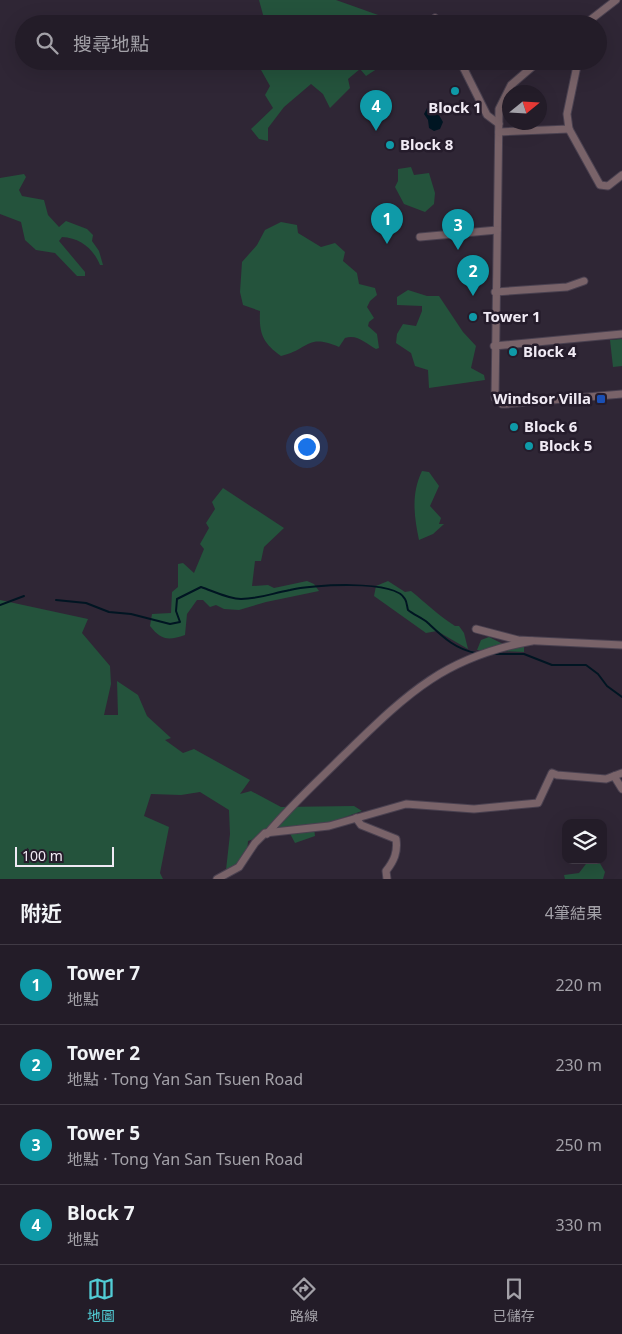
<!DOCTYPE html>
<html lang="zh-TW">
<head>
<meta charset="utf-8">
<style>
  body { margin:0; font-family:"Noto Sans","Noto Sans TC",sans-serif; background:#2f2934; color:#f1f3f6 }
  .controls { position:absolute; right:15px; bottom:15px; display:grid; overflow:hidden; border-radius:10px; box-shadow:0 5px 20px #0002 }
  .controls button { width:45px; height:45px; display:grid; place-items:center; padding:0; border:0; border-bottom:1px solid #403a45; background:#231c28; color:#f1f3f6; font:25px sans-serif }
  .compass { position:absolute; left:502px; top:85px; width:45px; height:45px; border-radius:50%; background:#231c28; box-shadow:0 5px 20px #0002; rotate:72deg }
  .scale { position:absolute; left:15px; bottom:12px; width:99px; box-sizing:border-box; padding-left:5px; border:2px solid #f0eaf4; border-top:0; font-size:14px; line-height:18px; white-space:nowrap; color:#f0eaf4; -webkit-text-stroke:4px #251c2b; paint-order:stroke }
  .you { position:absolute; left:306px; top:446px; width:18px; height:18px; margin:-12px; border:4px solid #fff; border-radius:50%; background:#1a73e8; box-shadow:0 0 0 8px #1a73e833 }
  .badge { display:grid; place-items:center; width:32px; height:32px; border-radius:50%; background:#52ccd5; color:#fff; font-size:16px; font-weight:700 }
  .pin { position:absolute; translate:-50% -41px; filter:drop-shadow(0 1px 2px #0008) }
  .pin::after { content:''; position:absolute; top:26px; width:18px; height:15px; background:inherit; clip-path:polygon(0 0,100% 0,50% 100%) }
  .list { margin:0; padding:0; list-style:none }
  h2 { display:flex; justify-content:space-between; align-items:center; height:65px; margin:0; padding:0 20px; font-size:21px }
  h2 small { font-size:16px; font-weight:400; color:#a3a1a8 }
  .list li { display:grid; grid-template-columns:32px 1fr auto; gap:15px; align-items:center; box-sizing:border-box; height:80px; padding:0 20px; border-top:1px solid #403a45 }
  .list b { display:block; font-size:19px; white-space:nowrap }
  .list p { margin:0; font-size:16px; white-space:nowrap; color:#a3a1a8 }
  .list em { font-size:16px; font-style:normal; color:#a3a1a8 }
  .icon { flex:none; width:28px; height:28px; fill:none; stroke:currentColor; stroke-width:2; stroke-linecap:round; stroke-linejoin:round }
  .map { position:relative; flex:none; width:622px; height:879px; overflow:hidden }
  .search { position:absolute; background:#231c28; box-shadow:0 5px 20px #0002; left:15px; right:15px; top:15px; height:55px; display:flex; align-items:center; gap:12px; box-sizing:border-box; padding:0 18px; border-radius:28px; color:#a3a1a8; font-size:19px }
  .sheet { height:385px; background:#231c28 }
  nav { display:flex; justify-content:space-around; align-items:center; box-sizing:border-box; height:70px; border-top:1px solid #403a45; background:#231c28; font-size:14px; color:#a3a1a8 }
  nav a { display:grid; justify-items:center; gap:2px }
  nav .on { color:#52ccd5 }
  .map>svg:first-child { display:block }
  .green { fill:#24533c }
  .water { fill:#001522 }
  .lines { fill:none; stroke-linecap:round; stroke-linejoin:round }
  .stream { stroke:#001522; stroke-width:2 }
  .street-casing { stroke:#4a4150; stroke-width:9 }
  .street { stroke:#796369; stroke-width:7 }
  .culture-dot { fill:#0f9aa8; stroke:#251c2b; stroke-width:2 }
  .transit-dot { fill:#1a4fb4; stroke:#251c2b; stroke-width:2 }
  .labels { text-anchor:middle; stroke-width:5; stroke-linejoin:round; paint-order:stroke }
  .poi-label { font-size:15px; font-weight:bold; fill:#f0eaf4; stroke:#251c2b; text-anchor:start }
</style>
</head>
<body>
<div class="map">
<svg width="622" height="879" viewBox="0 0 622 879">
  <rect width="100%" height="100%" fill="#2f2635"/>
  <!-- green -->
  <g class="green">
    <path d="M259,0H336L395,21L394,24H271L265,22Z"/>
    <path d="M256,61H389L366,76L360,69L348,79L350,88L330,108L323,94L311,84L284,107L268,128V141L259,139L251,129L273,108L265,95L270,86Z"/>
    <path d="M411,167L414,175L429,173L435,193L434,204L425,212L404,204L395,187L398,181V169Z"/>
    <path d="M24,174L26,177L19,190L22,196L44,200L48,215L59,227L66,221L87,229L93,235L92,241L99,251L103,265H100C93,248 80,238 62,237L59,241L85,272V276H77L55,253L36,250L25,240L21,222L0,214V178Z"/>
    <path d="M281,222L297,225L298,233L321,247L335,243L345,252L343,261L357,273L359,284L375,288L377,295L370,301L367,307L374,318L369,322L368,326L377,334L379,348L376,349C366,344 358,334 345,338L339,347C306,333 309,350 281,356C262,342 259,333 260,311L243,305L240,292L242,262L257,245L265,230Z"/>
    <path d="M408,290L427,296H439L463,332L476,346L471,368L484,375L485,380L429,388L428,370L415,366L411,353L396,343L397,334L403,324L416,326L422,311V306L397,305V297Z"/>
    <path d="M622,339V366L613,367L610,340Z"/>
    <path d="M422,471L429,472L439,486L430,506L441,518L439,524H444L433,534L419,540C414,516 411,494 422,471Z"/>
    <path d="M223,488L284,528L264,547L261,561H255L252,586L268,585L274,588L307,581L314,584L319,591L266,602L239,610L224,609L216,605L210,607L203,600H197L187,614L185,635C168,641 161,640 150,626L152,614L171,613L172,592L178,587V564L183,563L194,573L204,549L200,544L209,528L206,523L215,509L212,502Z"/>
    <path d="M388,581L405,592L411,591C426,603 439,616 455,626H459L464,633L468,649L437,631L426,633L374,596L376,586Z"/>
    <path d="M0,600L88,619L82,633L110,666L111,684L104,715H118L117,681L138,695L147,716L171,738L165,740L183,753L194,749L250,780L240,794L251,791L281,807L354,806L362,811L314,828L315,836L295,843L287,828L248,841L246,863L226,870L230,834L229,810L200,792L181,795L151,794L144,816L169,827L160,873L163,879H0Z"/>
    <path d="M489,637L503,644L509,642L524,644V652L477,650L481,640Z"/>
    <path d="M589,860H598L605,872L603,879H565L564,875L579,873Z"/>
  </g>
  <!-- water -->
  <path class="water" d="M427,108L436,110L443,122L440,129L434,131L429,128L428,120L424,114Z"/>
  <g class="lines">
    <!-- stream -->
    <g class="stream">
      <path d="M56,600L86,603L109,612L131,614L170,624L180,622L176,611L177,599L201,587C213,591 228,599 241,599C259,599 273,593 290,590C310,585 395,579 405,599C407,602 407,607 408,610C414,615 423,618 428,623C443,637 455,649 476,653"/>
      <path d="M0,605L24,596"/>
      <path d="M490,654H524L552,665H586L598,674L607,686L622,697"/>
    </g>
    <!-- street casing -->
    <g class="street-casing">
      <g id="street">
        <path d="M428,24L435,18L442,24"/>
        <path d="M585,24L616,0"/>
        <path d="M460,61L487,115L499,124"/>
        <path d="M539,61L511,85L499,109L495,398L502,404H506L622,394"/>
        <path d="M569,129L600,185L608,186L622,175"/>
        <path d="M499,132L569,129L567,114L578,61"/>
        <path d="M420,237L497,230"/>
        <path d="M495,292L567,287L584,281"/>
        <path d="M494,346L622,334"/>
        <path d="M476,629L518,640L622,645"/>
        <path d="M614,776L622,789"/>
        <path d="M356,818L361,825L396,839C398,852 394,861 386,871L387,879"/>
        <path d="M267,834C291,805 318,781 344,755C406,695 443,657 532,641"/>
        <path d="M217,879L239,867L255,843L265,833L329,826L406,804L474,809L538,803L552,773L557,775L606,779L622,773"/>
      </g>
    </g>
    <!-- street -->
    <use href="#street" class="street"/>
  </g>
  <!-- markers -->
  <g class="culture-dot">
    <circle cx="455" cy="91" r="5"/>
    <circle cx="390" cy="145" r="5"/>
    <circle cx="473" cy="317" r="5"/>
    <circle cx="513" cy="352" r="5"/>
    <circle cx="514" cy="427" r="5"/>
    <circle cx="529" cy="446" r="5"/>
  </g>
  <rect class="transit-dot" x="596" y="394" width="10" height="10" rx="2.5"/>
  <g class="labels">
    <!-- poi labels -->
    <g class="poi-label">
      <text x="455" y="113" text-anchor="middle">Block 1</text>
      <text x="400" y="150">Block 8</text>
      <text x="483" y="322">Tower 1</text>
      <text x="523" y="357">Block 4</text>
      <text x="591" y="404" text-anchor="end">Windsor Villa</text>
      <text x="524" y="432">Block 6</text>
      <text x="539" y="451">Block 5</text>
    </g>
  </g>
</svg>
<div class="controls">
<button><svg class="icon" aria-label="layers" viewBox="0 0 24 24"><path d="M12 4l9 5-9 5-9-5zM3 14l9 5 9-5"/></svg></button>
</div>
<svg class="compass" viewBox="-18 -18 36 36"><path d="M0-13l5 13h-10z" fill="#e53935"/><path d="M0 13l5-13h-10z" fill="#a3a1a8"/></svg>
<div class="scale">100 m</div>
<div class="you"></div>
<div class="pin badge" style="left:387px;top:244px;background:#0f9aa8">1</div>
<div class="pin badge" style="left:473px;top:296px;background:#0f9aa8">2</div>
<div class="pin badge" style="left:458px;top:250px;background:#0f9aa8">3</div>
<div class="pin badge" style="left:376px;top:131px;background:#0f9aa8">4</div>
<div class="search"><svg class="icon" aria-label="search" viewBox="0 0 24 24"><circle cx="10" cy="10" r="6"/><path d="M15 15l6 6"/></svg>搜尋地點</div>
</div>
<section class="sheet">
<h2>附近<small>4筆結果</small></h2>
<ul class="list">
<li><span class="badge" style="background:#0f9aa8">1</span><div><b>Tower 7</b><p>地點</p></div><em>220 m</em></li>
<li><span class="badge" style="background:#0f9aa8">2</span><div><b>Tower 2</b><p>地點 · Tong Yan San Tsuen Road</p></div><em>230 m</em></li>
<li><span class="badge" style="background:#0f9aa8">3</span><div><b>Tower 5</b><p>地點 · Tong Yan San Tsuen Road</p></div><em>250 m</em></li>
<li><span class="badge" style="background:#0f9aa8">4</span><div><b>Block 7</b><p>地點</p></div><em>330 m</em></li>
</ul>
</section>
<nav>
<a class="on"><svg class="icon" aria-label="map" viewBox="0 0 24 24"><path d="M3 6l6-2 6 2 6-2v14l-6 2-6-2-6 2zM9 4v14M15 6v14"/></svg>地圖</a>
<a><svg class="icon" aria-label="directions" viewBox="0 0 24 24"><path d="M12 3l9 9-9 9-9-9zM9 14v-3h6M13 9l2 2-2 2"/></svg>路線</a>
<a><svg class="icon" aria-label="saved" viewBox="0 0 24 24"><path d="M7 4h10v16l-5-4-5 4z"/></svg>已儲存</a>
</nav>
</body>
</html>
